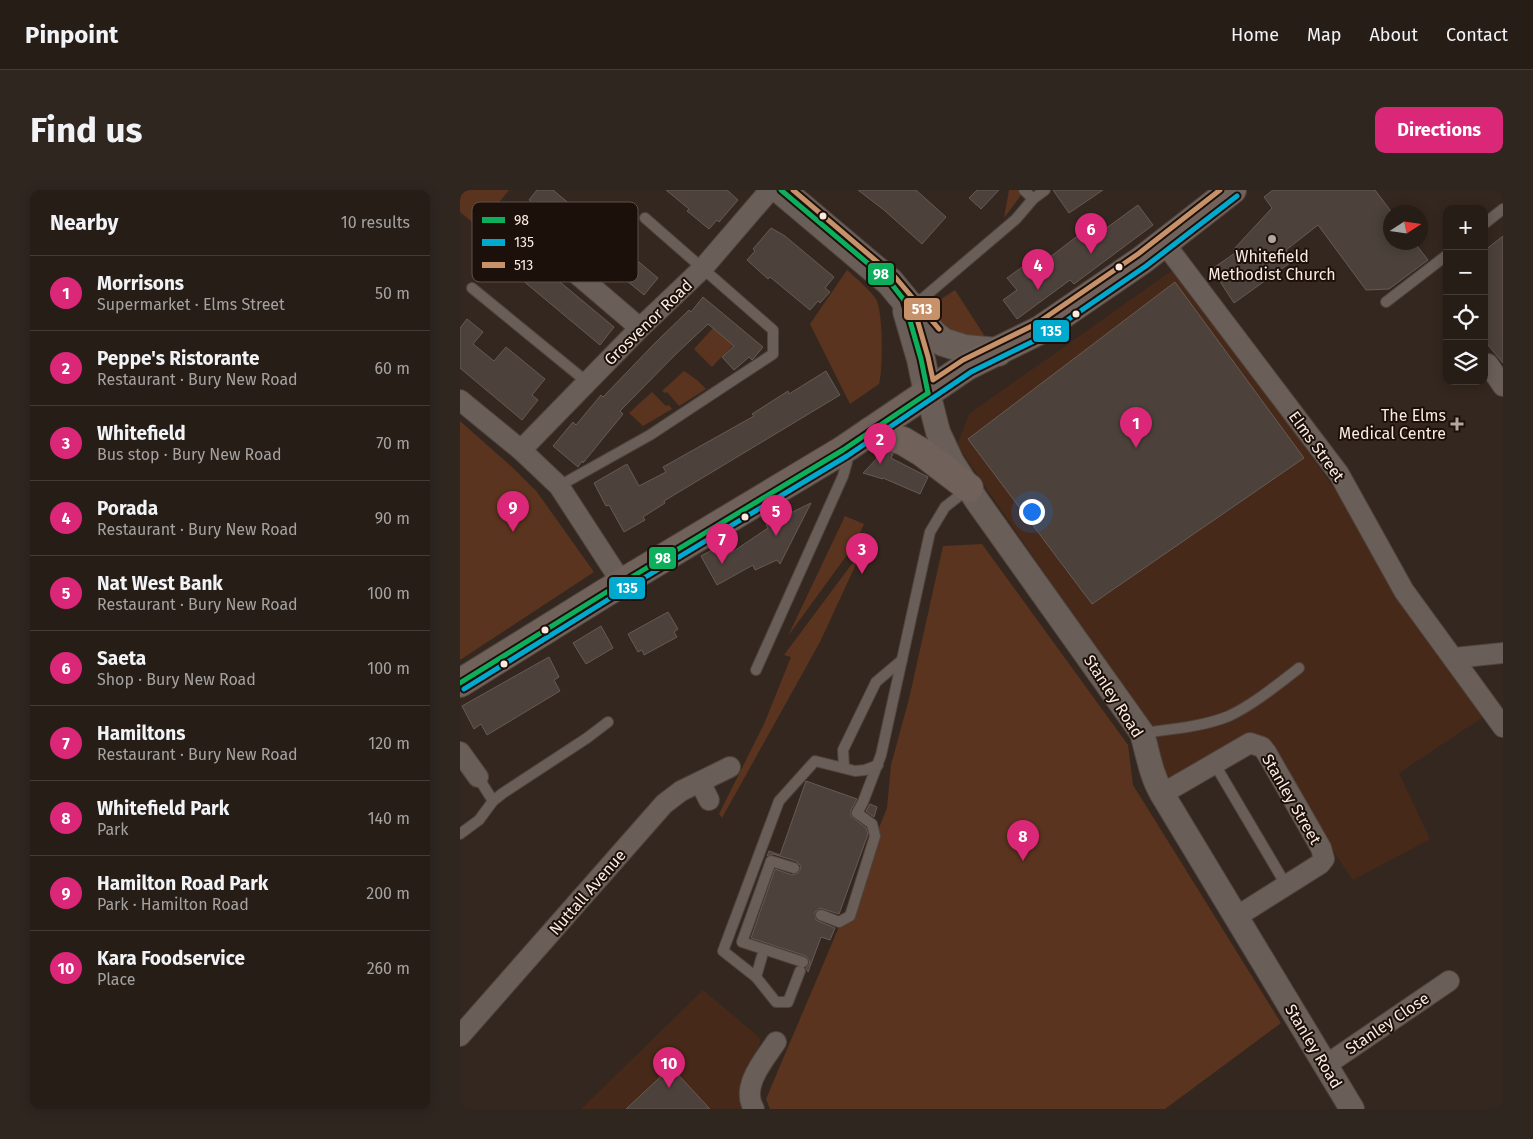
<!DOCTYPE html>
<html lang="en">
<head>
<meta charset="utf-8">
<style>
  body { margin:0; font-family:"Fira Sans",sans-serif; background:#2f2620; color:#f1f3f6 }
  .controls { position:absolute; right:15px; top:15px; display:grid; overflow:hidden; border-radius:10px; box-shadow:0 2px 12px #0003 }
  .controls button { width:45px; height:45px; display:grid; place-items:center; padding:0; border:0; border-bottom:1px solid #433b36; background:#271d17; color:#f1f3f6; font:25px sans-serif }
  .compass { position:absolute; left:923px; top:15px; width:45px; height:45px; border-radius:50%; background:#271d17; box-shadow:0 2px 12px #0003; rotate:78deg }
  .you { position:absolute; left:571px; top:321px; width:18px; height:18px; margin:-12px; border:4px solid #fff; border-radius:50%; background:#1a73e8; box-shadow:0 0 0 8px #1a73e833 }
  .badge { display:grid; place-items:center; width:32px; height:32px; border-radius:50%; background:#db2777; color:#fff; font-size:16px; font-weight:700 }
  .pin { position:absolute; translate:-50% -41px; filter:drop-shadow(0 1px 2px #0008) }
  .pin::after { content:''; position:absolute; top:26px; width:18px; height:15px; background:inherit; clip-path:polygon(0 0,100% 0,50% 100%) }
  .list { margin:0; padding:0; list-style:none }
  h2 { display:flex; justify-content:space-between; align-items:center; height:65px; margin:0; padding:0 20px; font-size:21px }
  h2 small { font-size:16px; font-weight:400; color:#a4a2a1 }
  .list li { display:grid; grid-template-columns:32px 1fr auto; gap:15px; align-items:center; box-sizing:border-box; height:75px; padding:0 20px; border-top:1px solid #433b36 }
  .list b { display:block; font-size:19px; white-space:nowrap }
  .list p { margin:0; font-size:16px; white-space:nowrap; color:#a4a2a1 }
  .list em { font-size:16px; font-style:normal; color:#a4a2a1 }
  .icon { flex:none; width:28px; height:28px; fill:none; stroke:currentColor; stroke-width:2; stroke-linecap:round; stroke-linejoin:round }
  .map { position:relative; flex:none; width:1043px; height:919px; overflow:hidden; border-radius:10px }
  header { display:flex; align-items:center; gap:30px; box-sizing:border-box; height:70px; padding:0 25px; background:#271d17; border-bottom:1px solid #433b36 }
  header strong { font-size:24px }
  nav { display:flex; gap:28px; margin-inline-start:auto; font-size:18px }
  .intro { display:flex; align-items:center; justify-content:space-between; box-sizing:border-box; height:120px; padding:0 30px }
  h1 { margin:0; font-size:35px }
  .button { padding:12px 22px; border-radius:10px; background:#db2777; color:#fff; font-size:18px; font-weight:700 }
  main { display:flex; gap:30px; padding:0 30px }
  aside { flex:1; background:#271d17; border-radius:10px; box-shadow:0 2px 12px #0003 }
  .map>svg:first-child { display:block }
  .built { fill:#462918 }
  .green { fill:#5a341e }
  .building { fill:#4c423b; stroke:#665b54 }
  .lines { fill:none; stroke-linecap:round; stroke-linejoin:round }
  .service-casing { stroke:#50443e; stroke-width:12 }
  .minor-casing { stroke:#50443e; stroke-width:22 }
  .tertiary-casing { stroke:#50443e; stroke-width:26 }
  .secondary-casing { stroke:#50443e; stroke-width:30 }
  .trunk-casing { stroke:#50443e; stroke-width:30 }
  .service { stroke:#6a5e58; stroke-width:10 }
  .minor { stroke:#6a5e58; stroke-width:20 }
  .tertiary { stroke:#6a5e58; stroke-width:24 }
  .secondary { stroke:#6a5e58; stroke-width:28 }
  .trunk { stroke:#70625a; stroke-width:28 }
  .bus-1-casing { stroke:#1c100a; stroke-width:9 }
  .bus-2-casing { stroke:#1c100a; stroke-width:9 }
  .bus-3-casing { stroke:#1c100a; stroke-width:9 }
  .bus-1 { stroke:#0daf5c; stroke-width:5 }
  .bus-2 { stroke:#00a9ce; stroke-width:5 }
  .bus-3 { stroke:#c7916a; stroke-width:5 }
  .bus-dot { fill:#fbeae1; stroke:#1c100a; stroke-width:2 }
  .poi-dot { fill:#b5a69d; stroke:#1c100a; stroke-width:2 }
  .labels { text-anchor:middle; stroke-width:4; stroke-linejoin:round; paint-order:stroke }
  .poi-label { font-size:16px; fill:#fbeae1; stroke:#1c100a }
  .street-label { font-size:16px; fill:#fbeae1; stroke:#1c100a }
  .key { fill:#1c100a; stroke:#5f514a; stroke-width:1 }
  .key-label { font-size:14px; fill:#fbeae1 }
  .line-badge { stroke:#1c100a; stroke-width:2 }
  .badge-label { font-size:14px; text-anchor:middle; font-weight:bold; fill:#fff }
</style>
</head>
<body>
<header>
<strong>Pinpoint</strong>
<nav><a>Home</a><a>Map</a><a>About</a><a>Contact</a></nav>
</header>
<div class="intro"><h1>Find us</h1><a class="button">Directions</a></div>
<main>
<aside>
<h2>Nearby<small>10 results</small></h2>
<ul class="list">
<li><span class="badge">1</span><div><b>Morrisons</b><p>Supermarket · Elms Street</p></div><em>50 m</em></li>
<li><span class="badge">2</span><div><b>Peppe's Ristorante</b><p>Restaurant · Bury New Road</p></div><em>60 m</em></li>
<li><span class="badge">3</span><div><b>Whitefield</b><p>Bus stop · Bury New Road</p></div><em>70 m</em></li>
<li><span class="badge">4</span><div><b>Porada</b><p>Restaurant · Bury New Road</p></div><em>90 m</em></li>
<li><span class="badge">5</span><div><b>Nat West Bank</b><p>Restaurant · Bury New Road</p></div><em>100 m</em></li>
<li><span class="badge">6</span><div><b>Saeta</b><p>Shop · Bury New Road</p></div><em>100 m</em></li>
<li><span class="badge">7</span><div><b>Hamiltons</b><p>Restaurant · Bury New Road</p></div><em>120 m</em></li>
<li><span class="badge">8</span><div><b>Whitefield Park</b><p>Park</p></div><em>140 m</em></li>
<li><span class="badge">9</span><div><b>Hamilton Road Park</b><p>Park · Hamilton Road</p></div><em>200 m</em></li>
<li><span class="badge">10</span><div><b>Kara Foodservice</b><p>Place</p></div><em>260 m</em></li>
</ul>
</aside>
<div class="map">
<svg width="1043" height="919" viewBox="0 0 1043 919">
  <rect width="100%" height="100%" fill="#34271f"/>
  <!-- built -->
  <g class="built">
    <path d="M717,77L1032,521L939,583L970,649L893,690L794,545L707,597L662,497L497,255L509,224Z"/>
    <path d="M243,800L300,848L298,908L305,919H121Z"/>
  </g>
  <!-- green -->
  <g class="green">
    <path d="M0,0H49L19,38L0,22Z"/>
    <path d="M549,0H565L544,28Z"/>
    <path d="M387,80C394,86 414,104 417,111C423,126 423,179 419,194L390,214L350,134Z"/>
    <path d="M495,100L524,145C502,159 479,135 472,115Z"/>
    <path d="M253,138L273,155L252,177L234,159Z"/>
    <path d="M224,181L237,190L246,199L219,216L207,202L205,203L202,201Z"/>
    <path d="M192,202L206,216L209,215L212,219L183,236L169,223Z"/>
    <path d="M0,231L52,277L77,302L134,382L0,470Z"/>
    <path d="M385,326L404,334L395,354L328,446Z"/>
    <path d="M522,354L668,555L673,595L821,833L705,919H310L306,909L384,725L427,618L431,575L449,509L483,356Z"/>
    <path d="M394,371L397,372L360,452L262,628L259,624L304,534L331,467L324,465Z"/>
  </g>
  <!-- building -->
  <g class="building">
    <path d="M77,0H93L198,88L184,105L69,10Z"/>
    <path d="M206,0H267L278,10L259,32L257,30L249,39L227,21L229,19Z"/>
    <path d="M398,0H456L486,27L462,54L424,20Z"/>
    <path d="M517,0H539L521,19L509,8Z"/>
    <path d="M593,0H643L609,23Z"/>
    <path d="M813,0H915L930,20V52H954L968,70L929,99L906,100L858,35L826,60L834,70L774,113L752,79L775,63L774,59L812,18L804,7Z"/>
    <path d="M678,15L693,35L614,94L610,90L557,129L543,110L557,100L547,88L576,67L581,74L624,41L630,50Z"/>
    <path d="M311,38L325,46L374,87L365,98L370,102L360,113L358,111L350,120L310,87L308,89L287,70L295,61L293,59Z"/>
    <path d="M40,42L154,137L140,155L25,59Z"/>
    <path d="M1043,46V173L1024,150V61Z"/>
    <path d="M715,92L844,268L632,414L508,249Z"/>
    <path d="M243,107L303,157L294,168L292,170L289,167L274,180L262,167L274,156L248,134L216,164L160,221L163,224L123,273L122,271L118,277L93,256L113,232L116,235L141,205L143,207L196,152L229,120L231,122Z"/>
    <path d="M7,129L23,142L13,154L34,171L46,157L85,189L72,205L78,210L62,230L0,178V138Z"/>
    <path d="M366,181L380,205L204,311L205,313L183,327L185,330L164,342L149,315L146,316L134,293L167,274L179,296L206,282L203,277L294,226L292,224L328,201L329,204Z"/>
    <path d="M424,261L433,264L431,268L468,287L460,304L423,288V289L403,283Z"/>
    <path d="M351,313L320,374L317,370L295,380L293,375L257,395L241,366L263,354L268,365L308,338L306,335Z"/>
    <path d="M208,422L218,439L214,442L217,447L184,465L182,460L178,462L168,444Z"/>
    <path d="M141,436L153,458L126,474L113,453Z"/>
    <path d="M89,467L99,487L94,490L100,501L27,545L21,534L14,539L2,516Z"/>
    <path d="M346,591L397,609L391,620V626L406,638L408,644L379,724L360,718L355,722L356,730L375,738L370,750L361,747L348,782L346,778L349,775L350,771L346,766L291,748L315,679L332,685L338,683L340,680L341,676L336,671L313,664L307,666L309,661L320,665Z"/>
    <path d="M410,614L417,617L414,627L406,621Z"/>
    <path d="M211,877L250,919H166Z"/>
  </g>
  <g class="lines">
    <!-- service casing -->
    <g class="service-casing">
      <g id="service">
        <path d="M564,0L573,9"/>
        <path d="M1024,34L1043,19"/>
        <path d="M12,98L127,192"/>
        <path d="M450,110L462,109L556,29L573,9L585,0"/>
        <path d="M926,112L987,65"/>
        <path d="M99,296L190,245L313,164V140L185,28"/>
        <path d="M296,480L383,286L387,272L384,261"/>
        <path d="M682,543C711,539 742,537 769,526C794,514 817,495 839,478"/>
        <path d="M754,573L826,695"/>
        <path d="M384,577L383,560L416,492L442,470"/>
        <path d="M18,587L33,611"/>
        <path d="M0,644L19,630L33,611L43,603L127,548L148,532"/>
        <path d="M334,678L311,671L282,752L343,772"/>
        <path d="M361,725L379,732L390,726L415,646L412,634L397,623L403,612L421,565L470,342L485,317L508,299"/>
        <path d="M302,766L296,787L263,761L319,611L355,571L395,581L405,580L418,575"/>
        <path d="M296,787L316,812H328L340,781"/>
      </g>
    </g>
    <!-- minor casing -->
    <g class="minor-casing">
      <g id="minor">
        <path d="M56,32L180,138"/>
        <path d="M705,54L879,284L944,401L1043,537"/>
        <path d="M1028,174L1043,196"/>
        <path d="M0,210L61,260L99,296L162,393"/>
        <path d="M61,260L180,138L243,78L310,0"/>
        <path d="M994,468L1043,463"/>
        <path d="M0,562L18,587"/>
        <path d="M240,592L249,610"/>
        <path d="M702,604L790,553L802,557L806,562L861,658L864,669L860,674L776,727"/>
        <path d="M0,846L204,614L221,601L270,577"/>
        <path d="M866,875L989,791"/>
        <path d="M294,919C280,897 304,870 316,852"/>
      </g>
    </g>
    <!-- tertiary casing -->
    <g class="tertiary-casing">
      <path id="tertiary" d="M468,203L478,242L492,272L517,311L682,543C688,564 691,585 702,604L892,919"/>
    </g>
    <!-- secondary casing -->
    <g class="secondary-casing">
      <g id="secondary">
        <path d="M321,0L430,92L472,143L483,152L505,159L538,162"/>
        <path d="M447,121L461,169L468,203"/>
      </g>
    </g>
    <!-- trunk casing -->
    <g class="trunk-casing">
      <g id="trunk">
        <path d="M411,241L443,251L463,263L509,298"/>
        <path d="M0,493L145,403L383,260L507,176L580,140L682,70L772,0"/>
      </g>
    </g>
    <!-- service -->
    <use href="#service" class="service"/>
    <!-- minor -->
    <use href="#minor" class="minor"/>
    <!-- tertiary -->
    <use href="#tertiary" class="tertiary"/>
    <!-- secondary -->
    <use href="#secondary" class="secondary"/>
    <!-- trunk -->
    <use href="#trunk" class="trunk"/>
    <!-- bus-1 casing -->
    <g class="bus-1-casing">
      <g id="bus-1">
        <path d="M321,0L430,92L444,110L461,169L468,203"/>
        <path d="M0,493L145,403L383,260L468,203"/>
      </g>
    </g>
    <!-- bus-2 casing -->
    <g class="bus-2-casing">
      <path id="bus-2" d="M4,499L149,409L387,266L511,182L584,146L686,76L777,6"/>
    </g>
    <!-- bus-3 casing -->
    <g class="bus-3-casing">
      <g id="bus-3">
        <path d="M333,0L435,87L479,139"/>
        <path d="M451,108L468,167L473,190L503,170L576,134L678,64L760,0"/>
      </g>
    </g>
    <!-- bus-1 -->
    <use href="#bus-1" class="bus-1"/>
    <!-- bus-2 -->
    <use href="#bus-2" class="bus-2"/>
    <!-- bus-3 -->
    <use href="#bus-3" class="bus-3"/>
  </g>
  <!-- markers -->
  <g class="bus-dot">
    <circle cx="363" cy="26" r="4.5"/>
    <circle cx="659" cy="77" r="4.5"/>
    <circle cx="616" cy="124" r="4.5"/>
    <circle cx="285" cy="327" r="4.5"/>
    <circle cx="85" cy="440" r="4.5"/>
    <circle cx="44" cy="474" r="4.5"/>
  </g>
  <g class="poi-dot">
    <circle cx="812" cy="49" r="5"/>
    <path d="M994.5 226.5h5v5h5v5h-5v5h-5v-5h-5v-5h5z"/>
  </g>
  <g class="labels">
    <!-- poi labels -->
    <g class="poi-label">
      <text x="812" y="72">Whitefield<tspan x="812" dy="18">Methodist Church</tspan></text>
      <text x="986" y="231" text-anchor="end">The Elms<tspan x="986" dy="18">Medical Centre</tspan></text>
    </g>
    <!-- street labels -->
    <g class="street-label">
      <text transform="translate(188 132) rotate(-44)" y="6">Grosvenor Road</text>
      <text transform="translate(857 256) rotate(54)" y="6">Elms Street</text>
      <text transform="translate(654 506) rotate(57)" y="6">Stanley Road</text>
      <text transform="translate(832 609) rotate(60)" y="6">Stanley Street</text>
      <text transform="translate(127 702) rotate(-49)" y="6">Nuttall Avenue</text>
      <text transform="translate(927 833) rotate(-34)" y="6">Stanley Close</text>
      <text transform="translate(854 856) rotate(59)" y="6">Stanley Road</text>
    </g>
  </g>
  <!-- legend -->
  <rect x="12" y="12" width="166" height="80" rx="8" class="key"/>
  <rect x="22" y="27" width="23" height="6" fill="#0daf5c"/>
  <rect x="22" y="49" width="23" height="7" fill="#00a9ce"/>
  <rect x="22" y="72" width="23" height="6" fill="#c7916a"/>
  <g class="key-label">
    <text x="54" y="35">98</text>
    <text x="54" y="57">135</text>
    <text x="54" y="80">513</text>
  </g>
  <g class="line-badge">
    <rect x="407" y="72" width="28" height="24" rx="5" fill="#0daf5c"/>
    <rect x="443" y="107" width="38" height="24" rx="5" fill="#c7916a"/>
    <rect x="572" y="129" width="38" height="24" rx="5" fill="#00a9ce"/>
    <rect x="188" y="356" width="29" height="24" rx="5" fill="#0daf5c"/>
    <rect x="148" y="386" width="38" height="24" rx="5" fill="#00a9ce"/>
  </g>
  <g class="badge-label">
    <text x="421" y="89">98</text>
    <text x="462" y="124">513</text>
    <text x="591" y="146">135</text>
    <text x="203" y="373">98</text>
    <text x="167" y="403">135</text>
  </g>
</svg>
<div class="controls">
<button>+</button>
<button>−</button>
<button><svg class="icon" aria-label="locate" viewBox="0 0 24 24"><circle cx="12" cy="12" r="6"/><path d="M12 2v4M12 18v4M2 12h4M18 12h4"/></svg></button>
<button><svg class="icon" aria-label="layers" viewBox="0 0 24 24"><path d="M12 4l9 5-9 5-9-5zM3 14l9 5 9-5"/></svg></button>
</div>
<svg class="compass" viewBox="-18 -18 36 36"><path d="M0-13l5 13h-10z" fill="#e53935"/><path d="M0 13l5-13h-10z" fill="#a4a2a1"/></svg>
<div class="you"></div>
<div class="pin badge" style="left:676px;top:258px">1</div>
<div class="pin badge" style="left:420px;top:274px">2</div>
<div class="pin badge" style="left:402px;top:384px">3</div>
<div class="pin badge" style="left:578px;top:100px">4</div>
<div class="pin badge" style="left:316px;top:346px">5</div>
<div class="pin badge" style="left:631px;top:64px">6</div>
<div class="pin badge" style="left:262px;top:374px">7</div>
<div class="pin badge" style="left:563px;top:671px">8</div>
<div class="pin badge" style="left:53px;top:342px">9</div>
<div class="pin badge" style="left:209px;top:898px">10</div>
</div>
</main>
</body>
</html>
